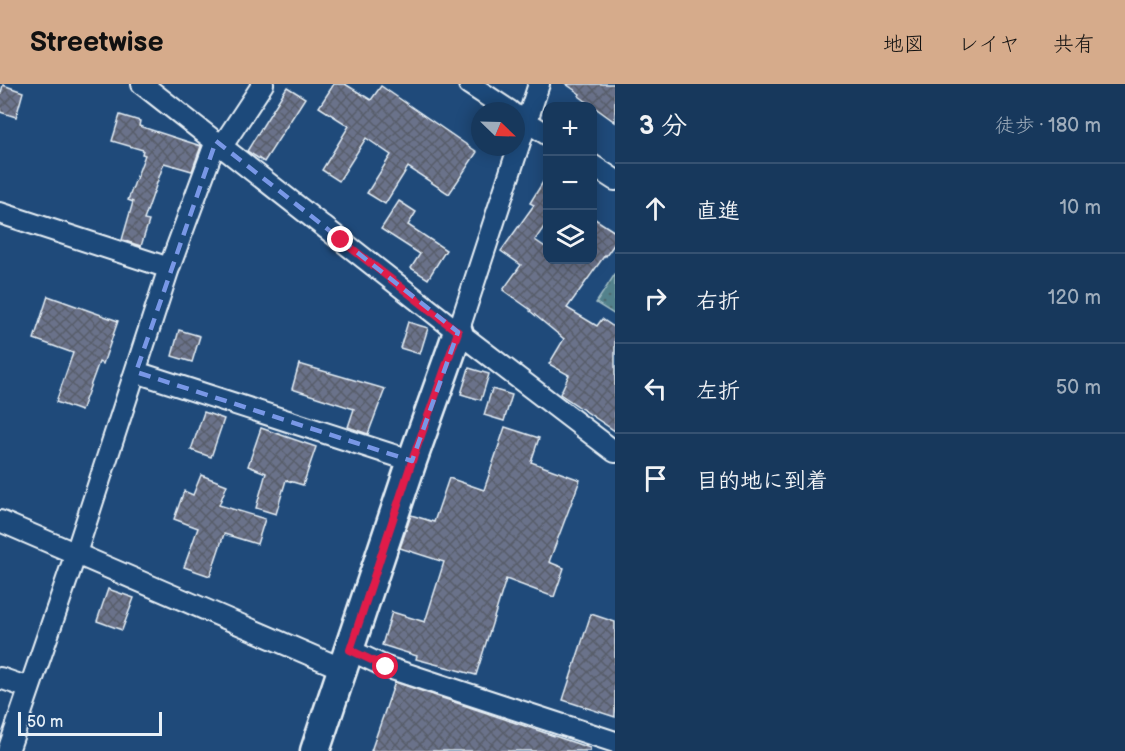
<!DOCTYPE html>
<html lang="ja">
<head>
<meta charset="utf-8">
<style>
  body { margin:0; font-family:"Balsamiq Sans","Klee One",sans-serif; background:#244365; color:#f1f3f6 }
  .controls { position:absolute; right:18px; top:18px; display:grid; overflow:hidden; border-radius:12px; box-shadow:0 3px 15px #0003 }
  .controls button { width:54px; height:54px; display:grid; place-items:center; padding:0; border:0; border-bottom:2px solid #365272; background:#17385c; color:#f1f3f6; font:30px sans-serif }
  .compass { position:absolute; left:471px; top:18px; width:54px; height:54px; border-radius:50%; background:#17385c; box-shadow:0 3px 15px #0003; rotate:113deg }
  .scale { position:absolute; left:18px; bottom:15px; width:144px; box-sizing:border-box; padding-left:6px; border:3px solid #e8f1f8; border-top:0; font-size:16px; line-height:21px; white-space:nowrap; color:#e8f1f8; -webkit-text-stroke:4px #1f4a7a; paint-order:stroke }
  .stop { position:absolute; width:18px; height:18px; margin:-14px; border:4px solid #e11d48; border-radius:50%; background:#fff }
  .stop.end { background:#e11d48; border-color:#fff; box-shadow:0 2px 6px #0008 }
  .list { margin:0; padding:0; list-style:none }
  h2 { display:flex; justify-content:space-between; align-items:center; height:78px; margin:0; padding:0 24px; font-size:26px }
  h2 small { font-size:20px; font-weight:400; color:#9eacbb }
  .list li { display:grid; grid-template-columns:39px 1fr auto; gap:18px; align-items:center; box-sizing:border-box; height:90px; padding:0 24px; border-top:2px solid #365272 }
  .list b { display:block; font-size:22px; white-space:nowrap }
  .list em { font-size:20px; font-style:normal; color:#9eacbb }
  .icon { flex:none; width:33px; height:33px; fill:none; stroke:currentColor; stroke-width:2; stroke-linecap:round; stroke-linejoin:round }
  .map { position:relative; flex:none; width:615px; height:667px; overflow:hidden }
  header { display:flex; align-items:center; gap:36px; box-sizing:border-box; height:84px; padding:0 30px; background:#d6ab8b; color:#111 }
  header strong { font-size:28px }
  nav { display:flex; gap:33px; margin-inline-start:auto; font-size:21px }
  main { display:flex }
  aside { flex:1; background:#17385c }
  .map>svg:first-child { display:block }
  .grass { fill:url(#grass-dots); stroke:#9ebac2; stroke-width:1.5 }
  .building { fill:url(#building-cross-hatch); stroke:#e8f1f8; stroke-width:1.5 }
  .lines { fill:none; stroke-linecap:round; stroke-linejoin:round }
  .street-casing { stroke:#e8f1f8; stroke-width:24 }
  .secondary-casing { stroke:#e8f1f8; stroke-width:33 }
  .street { stroke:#1f4a7a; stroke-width:20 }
  .secondary { stroke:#1f4a7a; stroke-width:28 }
  .route { stroke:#e11d48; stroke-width:8 }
  .marked { fill:none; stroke:#7897e6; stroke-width:4.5; stroke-dasharray:12 8; stroke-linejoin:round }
</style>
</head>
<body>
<header>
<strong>Streetwise</strong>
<nav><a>地図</a><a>レイヤ</a><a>共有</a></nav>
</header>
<main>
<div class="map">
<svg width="615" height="667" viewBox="0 0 615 667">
  <defs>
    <pattern id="grass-dots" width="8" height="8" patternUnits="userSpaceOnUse" patternTransform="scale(1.5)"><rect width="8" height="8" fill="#53828c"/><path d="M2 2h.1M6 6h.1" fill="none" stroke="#4d686e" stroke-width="1.8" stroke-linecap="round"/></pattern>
    <pattern id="building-cross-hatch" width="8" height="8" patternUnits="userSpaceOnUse" patternTransform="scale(1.5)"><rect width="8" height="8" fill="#6a728a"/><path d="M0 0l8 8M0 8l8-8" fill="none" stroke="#585d6a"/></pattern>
  </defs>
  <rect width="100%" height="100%" fill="#1f4a7a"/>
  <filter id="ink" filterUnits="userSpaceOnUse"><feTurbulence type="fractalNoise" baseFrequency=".0167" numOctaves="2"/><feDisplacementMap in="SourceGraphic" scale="12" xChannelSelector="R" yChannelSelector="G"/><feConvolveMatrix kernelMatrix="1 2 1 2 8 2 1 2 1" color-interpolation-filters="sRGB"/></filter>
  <g filter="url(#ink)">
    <!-- grass -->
    <path class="grass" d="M615,190V231L596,219Z"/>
    <!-- building -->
    <g class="building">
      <path d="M334,0H345L371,16L381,2L477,68L449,110L408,83L385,120L367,109L391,71L366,54L339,97L322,86L349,42L319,23Z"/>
      <path d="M566,0H615V38L579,12L580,10Z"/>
      <path d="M3,1L23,8L16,33L0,28V12Z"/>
      <path d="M287,3L305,14L264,78L247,67Z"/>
      <path d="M120,31L140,37L139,42L201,62L192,87L164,79L144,136L149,137L141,162L122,156L133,118L128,116L145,71L142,70L143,66L112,57Z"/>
      <path d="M548,90V137L535,156L548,165V176H592V133L615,148V159L606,172L605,171L567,224L597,242L602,235L615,244V347L560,310L569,291L549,280L564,255L530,227L531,226L503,206L521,181L501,167L534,121L530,119Z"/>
      <path d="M399,117L416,128L408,141L446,166L428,195L411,184L420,170L381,145Z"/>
      <path d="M48,212L118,237L103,280L99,278L81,327L56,318L73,269L34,255Z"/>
      <path d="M408,238L428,244L420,270L400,264Z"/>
      <path d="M179,246L200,252L192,278L172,272Z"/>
      <path d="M299,280L385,305L368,350L348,343L354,325L292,305Z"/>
      <path d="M469,284L489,290L481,316L461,310Z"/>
      <path d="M492,305L512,311L504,337L484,331Z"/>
      <path d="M204,328L224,335L211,373L191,366Z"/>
      <path d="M505,343L539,354L531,378L580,396L549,478L564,484L554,513L506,495L476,591L416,575L417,572L382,561L392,528L425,538L444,478L400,464L411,431L434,438L449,394L484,406Z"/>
      <path d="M261,344L316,363L303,401L286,396L276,430L256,424L266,389L248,382Z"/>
      <path d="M201,391L227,401L219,421L265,435L257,460L224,450L210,492L184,483L198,444L174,435L184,407L193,411Z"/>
      <path d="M108,505L134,514L122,546L97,537Z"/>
      <path d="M591,530L615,538V633L563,616Z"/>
      <path d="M395,598L590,664V667H371Z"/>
    </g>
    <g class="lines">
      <!-- street casing -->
      <g class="street-casing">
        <g id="street">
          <path d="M142,0L458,248L615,368"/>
          <path d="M469,0L510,27"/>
          <path d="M516,31L548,51"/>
          <path d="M222,62L263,0"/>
          <path d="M592,81L615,96"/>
          <path d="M0,129L169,184"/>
          <path d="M458,248L539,0"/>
          <path d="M136,288L412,377"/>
          <path d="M0,437L343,585"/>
          <path d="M350,566L386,583L615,658"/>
          <path d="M0,594L29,604"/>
          <path d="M8,667L76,469L169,184L216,57"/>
        </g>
      </g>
      <!-- secondary casing -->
      <g class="secondary-casing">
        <path id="secondary" d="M315,667L412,377L458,248"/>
      </g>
      <!-- street -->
      <use href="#street" class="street"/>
      <!-- secondary -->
      <use href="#secondary" class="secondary"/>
    </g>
  </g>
  <g class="lines" filter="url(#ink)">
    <!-- route -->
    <path class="route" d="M341,156L458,248L412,377L350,566L386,583"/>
  </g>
  <!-- marked area -->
  <path class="marked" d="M216,57L458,248L412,377L136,288Z"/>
</svg>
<div class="controls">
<button>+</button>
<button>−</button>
<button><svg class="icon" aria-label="layers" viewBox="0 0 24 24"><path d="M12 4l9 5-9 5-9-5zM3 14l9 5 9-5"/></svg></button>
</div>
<svg class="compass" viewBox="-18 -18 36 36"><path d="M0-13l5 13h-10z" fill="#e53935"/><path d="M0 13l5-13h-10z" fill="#9eacbb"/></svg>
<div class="scale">50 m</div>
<div class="stop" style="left:386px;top:583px"></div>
<div class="stop end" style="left:341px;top:156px"></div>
</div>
<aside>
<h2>3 分<small>徒歩 · 180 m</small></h2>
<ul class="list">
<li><svg class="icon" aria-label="ahead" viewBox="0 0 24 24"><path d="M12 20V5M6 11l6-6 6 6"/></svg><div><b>直進</b></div><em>10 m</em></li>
<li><svg class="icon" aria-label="right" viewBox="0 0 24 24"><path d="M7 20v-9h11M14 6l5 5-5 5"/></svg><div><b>右折</b></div><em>120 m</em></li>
<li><svg class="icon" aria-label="left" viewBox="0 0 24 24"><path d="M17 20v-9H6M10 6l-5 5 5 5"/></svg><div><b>左折</b></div><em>50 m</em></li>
<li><svg class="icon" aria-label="arrive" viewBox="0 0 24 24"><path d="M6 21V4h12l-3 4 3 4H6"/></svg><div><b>目的地に到着</b></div></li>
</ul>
</aside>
</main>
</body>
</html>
